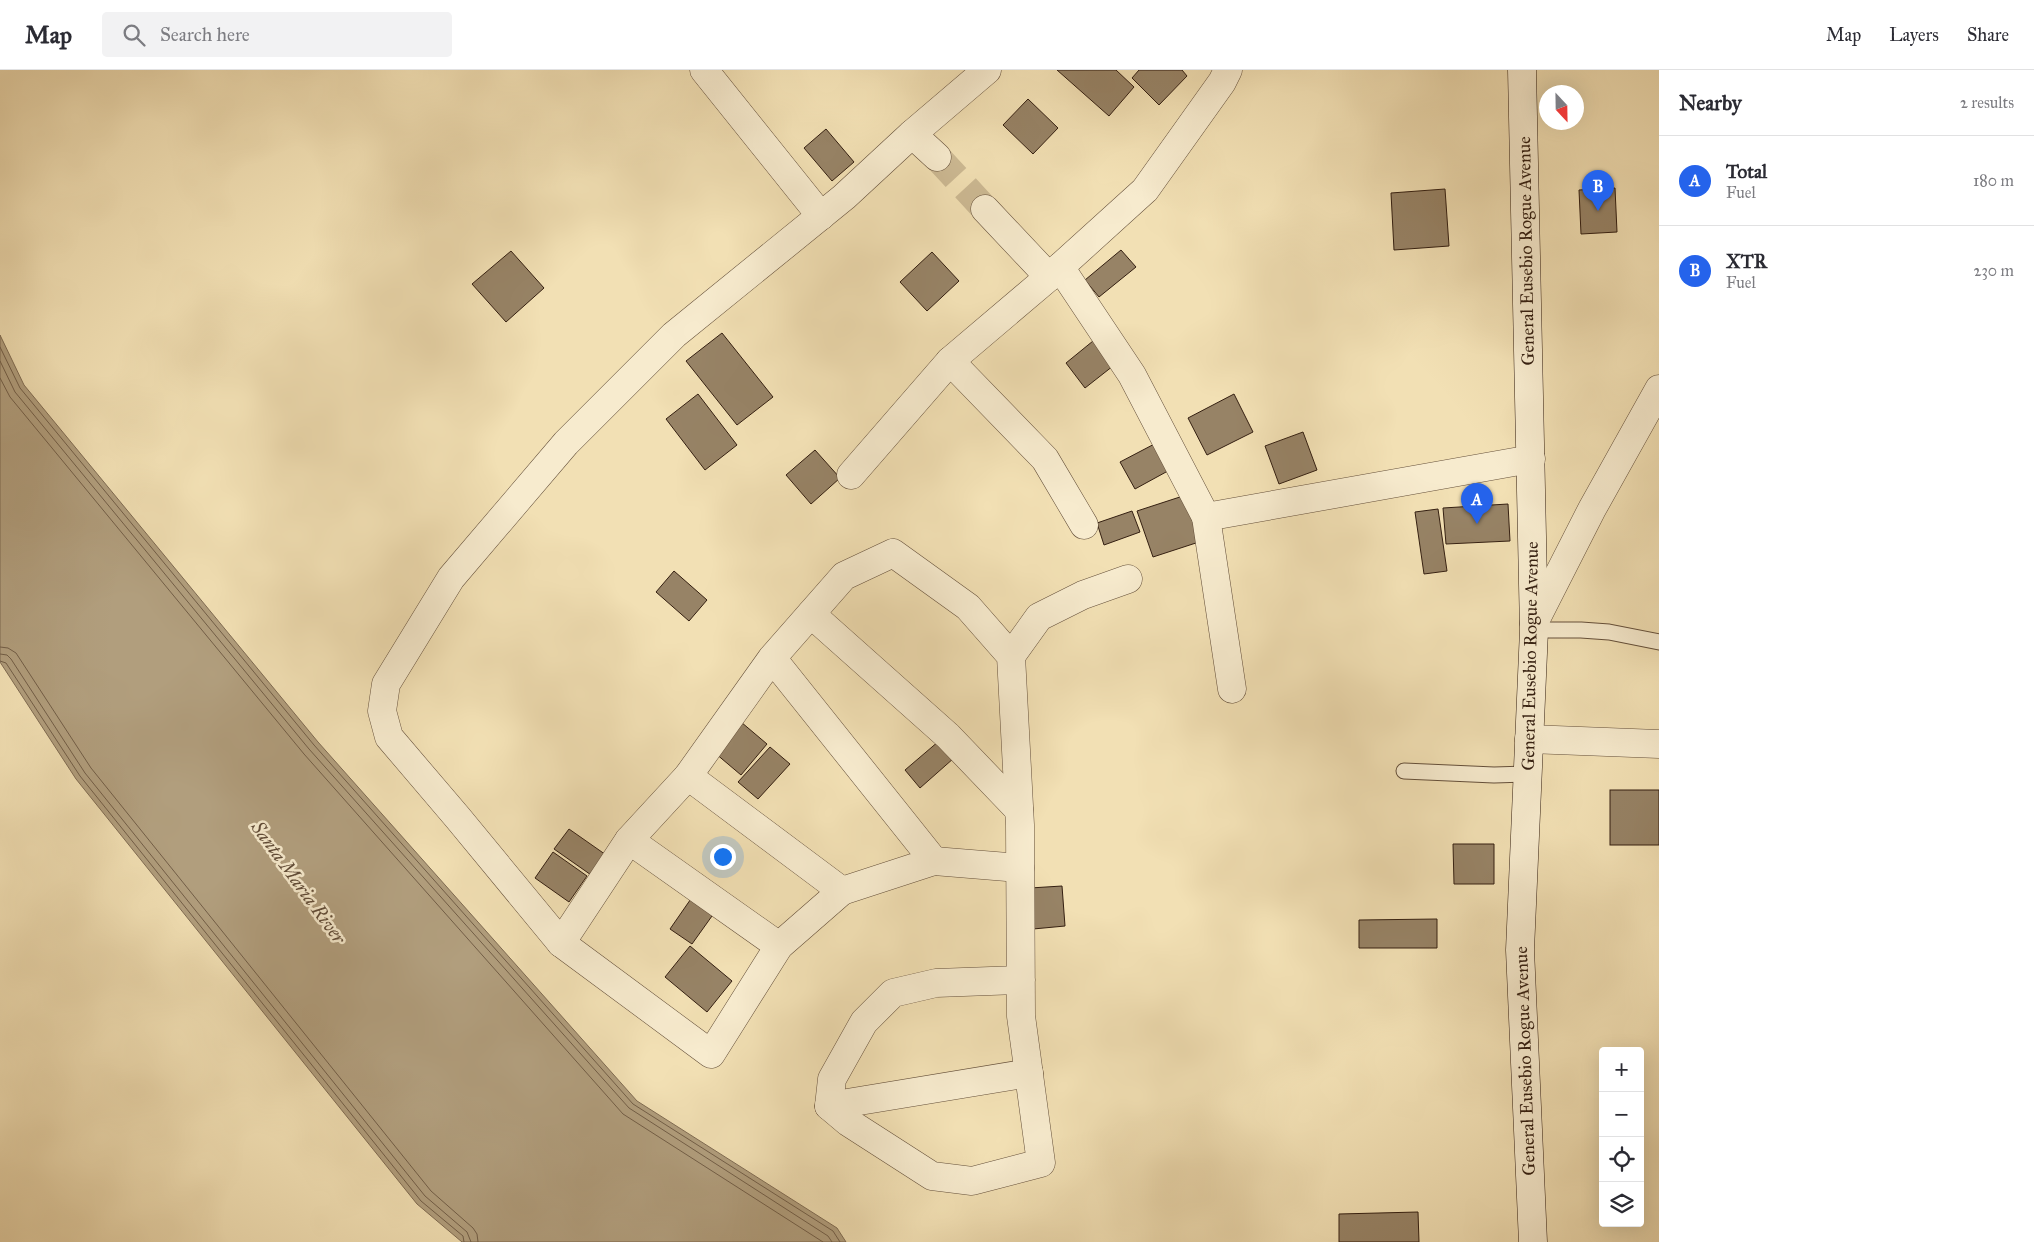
<!DOCTYPE html>
<html lang="en">
<head>
<meta charset="utf-8">
<style>
  body { margin:0; font-family:"IM FELL Great Primer",serif; background:#f2f2f3; color:#2b2b33 }
  .controls { position:absolute; right:15px; bottom:15px; display:grid; overflow:hidden; border-radius:5px; box-shadow:0 5px 20px #0002 }
  .controls button { width:45px; height:45px; display:grid; place-items:center; padding:0; border:0; border-bottom:1px solid #e1e1e2; background:#fff; color:#2b2b33; font:25px sans-serif }
  .compass { position:absolute; left:1539px; top:15px; width:45px; height:45px; border-radius:50%; background:#fff; box-shadow:0 5px 20px #0002; rotate:158deg }
  .you { position:absolute; left:722px; top:786px; width:18px; height:18px; margin:-12px; border:4px solid #fff; border-radius:50%; background:#1a73e8; box-shadow:0 0 0 8px #1a73e833 }
  .badge { display:grid; place-items:center; width:32px; height:32px; border-radius:50%; background:#2563eb; color:#fff; font-size:16px; font-weight:700 }
  .pin { position:absolute; translate:-50% -41px; filter:drop-shadow(0 1px 2px #0008) }
  .pin::after { content:''; position:absolute; top:26px; width:18px; height:15px; background:inherit; clip-path:polygon(0 0,100% 0,50% 100%) }
  .list { margin:0; padding:0; list-style:none }
  h2 { display:flex; justify-content:space-between; align-items:center; height:65px; margin:0; padding:0 20px; font-size:21px }
  h2 small { font-size:16px; font-weight:400; color:#7c7c81 }
  .list li { display:grid; grid-template-columns:32px 1fr auto; gap:15px; align-items:center; box-sizing:border-box; height:90px; padding:0 20px; border-top:1px solid #e1e1e2 }
  .list b { display:block; font-size:19px; white-space:nowrap }
  .list p { margin:0; font-size:16px; white-space:nowrap; color:#7c7c81 }
  .list em { font-size:16px; font-style:normal; color:#7c7c81 }
  .icon { flex:none; width:28px; height:28px; fill:none; stroke:currentColor; stroke-width:2; stroke-linecap:round; stroke-linejoin:round }
  .map { position:relative; flex:none; width:1659px; height:1172px; overflow:hidden }
  header { display:flex; align-items:center; gap:30px; box-sizing:border-box; height:70px; padding:0 25px; background:#fff; border-bottom:1px solid #e1e1e2 }
  header strong { font-size:24px }
  nav { display:flex; gap:28px; margin-inline-start:auto; font-size:18px }
  .search { width:350px; height:45px; background:#f2f2f3; display:flex; align-items:center; gap:12px; box-sizing:border-box; padding:0 18px; border-radius:5px; color:#7c7c81; font-size:19px }
  main { display:flex }
  aside { flex:1; background:#fff }
  .map>svg:first-child { display:block }
  .water { fill:#b19e7d; stroke:#7f6b52 }
  .lines { fill:none; stroke-linecap:round; stroke-linejoin:round }
  .shore { stroke:#725e47; stroke-width:1 }
  .building { fill:#978366; stroke:#341f11 }
  .street-tunnel { stroke:#ccb993; stroke-width:28; stroke-dasharray:28 14; stroke-linecap:butt }
  .lane-casing { stroke:#644f3a; stroke-width:17 }
  .street-casing { stroke:#644f3a; stroke-width:29 }
  .secondary-casing { stroke:#341f11; stroke-width:29 }
  .lane { stroke:#f7ebce; stroke-width:15 }
  .street { stroke:#f7ebce; stroke-width:28 }
  .secondary { stroke:#f7ebce; stroke-width:28 }
  .labels { text-anchor:middle; stroke-width:5; stroke-linejoin:round; paint-order:stroke }
  .street-label { font-size:18px; fill:#341f11; stroke:#f7ebce }
  .water-label { font-size:19px; font-style:italic; fill:#604b37; stroke:#f7ebce }
</style>
</head>
<body>
<header>
<strong>Map</strong>
<div class="search"><svg class="icon" aria-label="search" viewBox="0 0 24 24"><circle cx="10" cy="10" r="6"/><path d="M15 15l6 6"/></svg>Search here</div>
<nav><a>Map</a><a>Layers</a><a>Share</a></nav>
</header>
<main>
<div class="map">
<svg width="1659" height="1172" viewBox="0 0 1659 1172">
  <rect width="100%" height="100%" fill="#f2e0b4"/>
  <filter id="stains"><feTurbulence type="fractalNoise" baseFrequency=".004" numOctaves="4"/><feColorMatrix values="0 0 0 0 .2 0 0 0 0 .09 0 0 0 0 .02 0 0 0 .5 -.17"/></filter>
  <radialGradient id="worn" r=".72"><stop offset=".6" stop-color="#630" stop-opacity="0"/><stop offset="1" stop-color="#630" stop-opacity=".3"/></radialGradient>
  <!-- water -->
  <path class="water" d="M0,265L24,315L318,672L637,1031L837,1158L846,1172H462L417,1134L76,709L0,592Z"/>
  <g class="lines">
    <!-- shore -->
    <g class="shore">
      <path d="M0,277L20,318L314,675L633,1034L833,1161L840,1172"/>
      <path d="M0,291L15,322L309,679L629,1038L828,1166L832,1172"/>
      <path d="M0,308L10,327L304,684L623,1044L823,1172"/>
      <path d="M0,577L8,578L16,583L91,698L431,1121L473,1158L477,1164L478,1172"/>
      <path d="M0,584L7,585L11,589L85,703L425,1126L467,1162L471,1172"/>
      <path d="M0,591L6,593L80,706L421,1131L463,1166L464,1172"/>
    </g>
  </g>
  <!-- building -->
  <g class="building">
    <path d="M1057,0H1116L1134,17L1109,46Z"/>
    <path d="M1139,0H1182L1187,6L1159,35L1132,8Z"/>
    <path d="M1028,29L1058,58L1033,84L1003,55Z"/>
    <path d="M826,59L854,92L832,111L804,78Z"/>
    <path d="M1615,118L1617,162L1581,164L1579,120Z"/>
    <path d="M1445,119L1449,176L1394,180L1391,123Z"/>
    <path d="M1121,180L1136,197L1099,227L1085,210Z"/>
    <path d="M511,181L544,218L506,252L472,214Z"/>
    <path d="M932,182L959,211L927,241L900,212Z"/>
    <path d="M722,263L773,327L737,355L686,291Z"/>
    <path d="M1093,271L1113,296L1085,318L1066,293Z"/>
    <path d="M698,324L737,375L705,400L666,349Z"/>
    <path d="M1234,324L1253,362L1207,385L1188,348Z"/>
    <path d="M1303,362L1317,400L1279,414L1265,376Z"/>
    <path d="M1162,370L1177,396L1135,419L1120,392Z"/>
    <path d="M815,380L840,408L811,434L786,405Z"/>
    <path d="M1186,425L1202,471L1153,487L1137,441Z"/>
    <path d="M1508,434L1510,471L1446,474L1443,438Z"/>
    <path d="M1438,439L1447,501L1424,504L1415,442Z"/>
    <path d="M1132,441L1140,462L1104,475L1097,453Z"/>
    <path d="M674,501L707,530L689,551L656,522Z"/>
    <path d="M741,652L767,674L741,705L715,683Z"/>
    <path d="M939,671L954,688L920,718L905,700Z"/>
    <path d="M770,677L790,694L758,729L738,712Z"/>
    <rect x="1610" y="720" width="49" height="55"/>
    <path d="M569,759L609,787L594,807L554,779Z"/>
    <path d="M1453,774H1494V814H1454Z"/>
    <path d="M553,782L587,806L569,832L535,808Z"/>
    <path d="M1062,816L1065,856L1033,859L1030,818Z"/>
    <path d="M695,823L717,839L692,874L670,859Z"/>
    <path d="M1437,849V878H1359V850Z"/>
    <path d="M690,876L732,911L707,942L665,907Z"/>
    <path d="M1418,1142L1419,1172H1339V1144Z"/>
  </g>
  <g class="lines">
    <!-- street-tunnel -->
    <path class="street-tunnel" d="M937,87L985,139"/>
    <!-- lane casing -->
    <g class="lane-casing">
      <g id="lane">
        <path d="M1534,560H1581L1609,562L1659,572"/>
        <path d="M1404,701L1494,705L1528,704"/>
      </g>
    </g>
    <!-- street casing -->
    <g class="street-casing">
      <g id="street">
        <path d="M704,0L821,146"/>
        <path d="M912,64L937,87"/>
        <path d="M985,139L1049,207"/>
        <path d="M1060,197L1132,305L1206,447L1531,389"/>
        <path d="M950,291L1045,389L1084,455"/>
        <path d="M851,405L950,291L1049,207L1145,120L1222,12L1228,0"/>
        <path d="M1206,447L1232,619"/>
        <path d="M811,544L948,666L1019,740"/>
        <path d="M1534,553L1592,439L1659,319"/>
        <path d="M1011,586L1039,547L1083,525L1128,509"/>
        <path d="M772,588L934,791L842,821L779,876L711,984L561,873L629,770L688,706L772,588L844,506L893,483L968,537L1011,586L1020,755L1021,946L1041,1093L972,1111L932,1106L848,1052L829,1036L832,1009L864,952L893,923L936,913L1021,910"/>
        <path d="M1529,669L1659,674"/>
        <path d="M688,706L842,821"/>
        <path d="M629,770L779,876"/>
        <path d="M934,791L1020,798"/>
        <path d="M561,873L458,748L389,667L382,641L386,614L451,508L566,373L674,265L844,127L912,64L987,0"/>
        <path d="M829,1036L1029,1003"/>
      </g>
    </g>
    <!-- secondary casing -->
    <g class="secondary-casing">
      <path id="secondary" d="M1522,0L1534,560L1520,880L1533,1172"/>
    </g>
    <!-- lane -->
    <use href="#lane" class="lane"/>
    <!-- street -->
    <use href="#street" class="street"/>
    <!-- secondary -->
    <use href="#secondary" class="secondary"/>
  </g>
  <g class="labels">
    <!-- street labels -->
    <g class="street-label">
      <text transform="translate(1526 181) rotate(-91)" y="6">General Eusebio Rogue Avenue</text>
      <text transform="translate(1530 586) rotate(-89)" y="6">General Eusebio Rogue Avenue</text>
      <text transform="translate(1525 991) rotate(-92)" y="6">General Eusebio Rogue Avenue</text>
    </g>
    <!-- water labels -->
    <g class="water-label">
      <text transform="translate(299 812) rotate(54)" y="7">Santa Maria River</text>
    </g>
  </g>
  <rect width="100%" height="100%" filter="url(#stains)"/>
  <rect width="100%" height="100%" fill="url(#worn)"/>
</svg>
<div class="controls">
<button>+</button>
<button>−</button>
<button><svg class="icon" aria-label="locate" viewBox="0 0 24 24"><circle cx="12" cy="12" r="6"/><path d="M12 2v4M12 18v4M2 12h4M18 12h4"/></svg></button>
<button><svg class="icon" aria-label="layers" viewBox="0 0 24 24"><path d="M12 4l9 5-9 5-9-5zM3 14l9 5 9-5"/></svg></button>
</div>
<svg class="compass" viewBox="-18 -18 36 36"><path d="M0-13l5 13h-10z" fill="#e53935"/><path d="M0 13l5-13h-10z" fill="#7c7c81"/></svg>
<div class="you"></div>
<div class="pin badge" style="left:1477px;top:454px">A</div>
<div class="pin badge" style="left:1598px;top:141px">B</div>
</div>
<aside>
<h2>Nearby<small>2 results</small></h2>
<ul class="list">
<li><span class="badge">A</span><div><b>Total</b><p>Fuel</p></div><em>180 m</em></li>
<li><span class="badge">B</span><div><b>XTR</b><p>Fuel</p></div><em>230 m</em></li>
</ul>
</aside>
</main>
</body>
</html>
